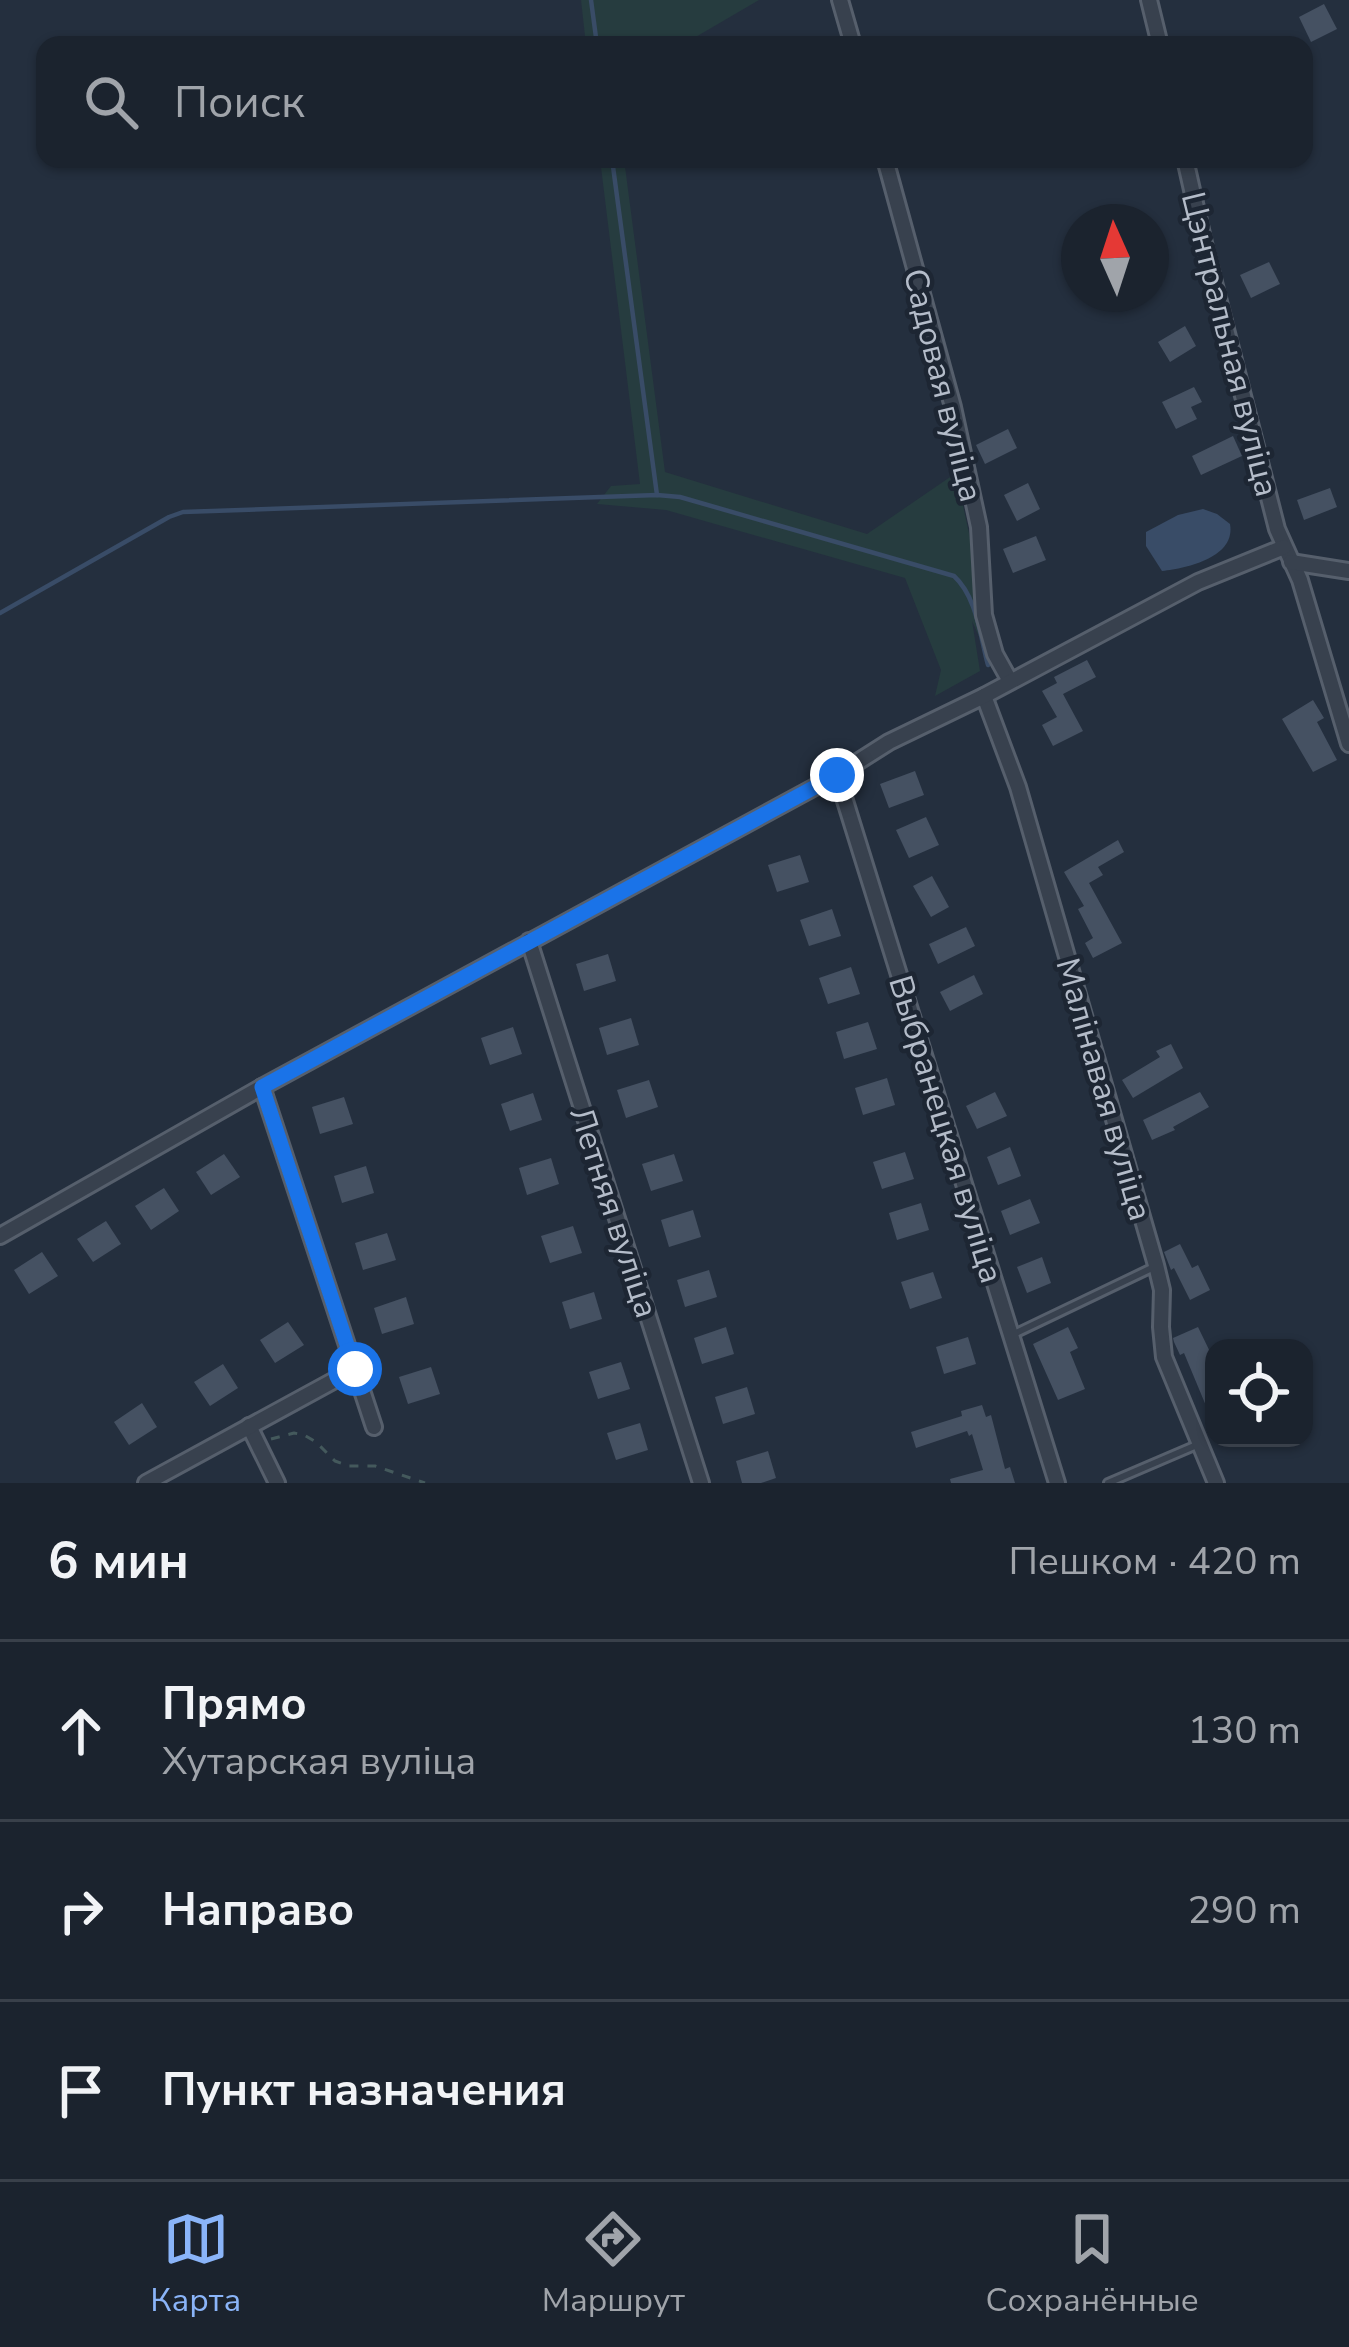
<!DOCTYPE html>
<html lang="ru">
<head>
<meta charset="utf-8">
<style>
  body { margin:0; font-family:"Nunito Sans",sans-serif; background:#242b36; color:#f1f3f6 }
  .controls { position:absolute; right:36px; bottom:36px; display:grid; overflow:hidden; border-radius:24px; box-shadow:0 3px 9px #0004 }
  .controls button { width:108px; height:108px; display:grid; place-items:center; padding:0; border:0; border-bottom:3px solid #39404a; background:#1b232e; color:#f1f3f6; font:60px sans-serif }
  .compass { position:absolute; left:1061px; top:204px; width:108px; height:108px; border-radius:50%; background:#1b232e; box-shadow:0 3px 9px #0004; rotate:357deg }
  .stop { position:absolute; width:36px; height:36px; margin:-27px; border:9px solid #1a73e8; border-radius:50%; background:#fff }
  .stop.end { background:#1a73e8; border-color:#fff; box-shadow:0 3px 12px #0008 }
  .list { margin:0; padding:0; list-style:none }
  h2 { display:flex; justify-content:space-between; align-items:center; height:156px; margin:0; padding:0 48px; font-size:51px }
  h2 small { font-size:39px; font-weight:400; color:#a0a4aa }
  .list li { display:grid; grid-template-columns:78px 1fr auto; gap:36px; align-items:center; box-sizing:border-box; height:180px; padding:0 48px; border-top:3px solid #39404a }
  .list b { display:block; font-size:45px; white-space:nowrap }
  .list p { margin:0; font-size:39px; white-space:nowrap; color:#a0a4aa }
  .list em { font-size:39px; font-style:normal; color:#a0a4aa }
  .icon { flex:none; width:66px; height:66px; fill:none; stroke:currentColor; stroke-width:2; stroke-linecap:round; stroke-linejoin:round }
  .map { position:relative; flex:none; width:1349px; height:1483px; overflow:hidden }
  .search { position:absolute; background:#1b232e; box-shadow:0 3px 9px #0004; left:36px; right:36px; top:36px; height:132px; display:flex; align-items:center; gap:30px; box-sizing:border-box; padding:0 42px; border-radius:24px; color:#a0a4aa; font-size:45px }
  .sheet { height:696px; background:#1b232e }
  nav { display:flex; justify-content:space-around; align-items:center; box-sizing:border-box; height:168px; border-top:3px solid #39404a; background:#1b232e; font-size:33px; color:#a0a4aa }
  nav a { display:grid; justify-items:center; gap:6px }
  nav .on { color:#8ab4f8 }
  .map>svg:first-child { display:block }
  .green { fill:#263c3f }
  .water { fill:#394c67 }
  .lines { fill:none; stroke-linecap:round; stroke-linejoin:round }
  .stream { stroke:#394c67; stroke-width:4.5 }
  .building { fill:#455162 }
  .service-casing { stroke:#565f6c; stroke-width:12 }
  .minor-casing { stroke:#565f6c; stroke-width:20 }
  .path { stroke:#44595c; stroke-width:3; stroke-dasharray:9 9; stroke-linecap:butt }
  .service { stroke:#38414e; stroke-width:6 }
  .minor { stroke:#38414e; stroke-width:14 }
  .route { stroke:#1a73e8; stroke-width:15 }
  .labels { text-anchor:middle; stroke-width:9; stroke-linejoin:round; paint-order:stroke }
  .street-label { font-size:33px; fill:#b4bcc9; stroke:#1d2633 }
</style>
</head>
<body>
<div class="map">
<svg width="1349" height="1483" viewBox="0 0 1349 1483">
  <rect width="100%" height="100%" fill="#242f3e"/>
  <!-- green -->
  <g class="green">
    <path d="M581,0H759L682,45H586Z"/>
    <path d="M600,159H624L665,472L867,534L956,473L973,552L991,663L972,621L980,671L935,696L941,670L905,578L666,510L597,504L611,486L640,484Z"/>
  </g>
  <!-- water -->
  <path class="water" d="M1203,509L1217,514L1230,524C1236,557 1188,568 1162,571L1146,546V532L1178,515Z"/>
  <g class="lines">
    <!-- stream -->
    <g class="stream">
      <path d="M591,0L597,45"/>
      <path d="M612,159L657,495"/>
      <path d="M0,613L169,517L183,512L657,495L680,497L954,576C977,597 980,636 988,665"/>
    </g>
  </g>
  <!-- building -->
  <g class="building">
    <path d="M1324,4L1337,29L1311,42L1299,17Z"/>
    <path d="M1269,262L1280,284L1251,298L1240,275Z"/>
    <path d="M1185,326L1196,346L1170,362L1158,342Z"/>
    <path d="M1194,387L1202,402L1191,407L1197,419L1176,429L1162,402Z"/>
    <path d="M1008,429L1017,448L985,464L976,445Z"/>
    <path d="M1233,436L1242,456L1201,475L1192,456Z"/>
    <path d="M1028,483L1040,509L1017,521L1004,495Z"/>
    <path d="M1330,488L1337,507L1304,520L1297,500Z"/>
    <path d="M1036,536L1046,560L1013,573L1003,549Z"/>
    <path d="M1087,660L1096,677L1063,694L1083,731L1053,746L1042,725L1057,717L1042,691L1057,683L1054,677Z"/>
    <path d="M1313,700L1324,718L1317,722L1337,760L1313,772L1282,719Z"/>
    <path d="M915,771L924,795L889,808L880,784Z"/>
    <path d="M926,817L939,845L909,858L896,830Z"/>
    <path d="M1118,840L1124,852L1098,867L1103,875L1089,883L1122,943L1093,958L1085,943L1093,938L1078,909L1084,906L1064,872Z"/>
    <path d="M800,855L809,882L777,892L768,865Z"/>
    <path d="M932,876L949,907L931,917L913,886Z"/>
    <path d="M832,909L841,936L809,946L800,920Z"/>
    <path d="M966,927L975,946L938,964L929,944Z"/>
    <path d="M608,954L616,981L584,991L576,964Z"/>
    <path d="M851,967L860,994L828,1004L819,978Z"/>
    <path d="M974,975L983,994L950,1011L940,992Z"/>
    <path d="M631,1018L639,1045L607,1055L599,1028Z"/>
    <path d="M868,1022L877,1049L844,1059L836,1032Z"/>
    <path d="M513,1027L522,1054L490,1065L481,1038Z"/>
    <path d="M1171,1044L1183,1068L1133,1098L1122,1080L1160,1057L1156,1051Z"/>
    <path d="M887,1078L895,1105L863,1115L855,1088Z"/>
    <path d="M649,1080L658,1107L626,1118L617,1090Z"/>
    <path d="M995,1092L1007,1116L977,1129L966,1106Z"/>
    <path d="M1200,1092L1209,1107L1173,1127L1175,1130L1152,1140L1143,1120Z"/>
    <path d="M533,1093L542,1120L510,1131L501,1104Z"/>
    <path d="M344,1097L353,1124L320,1134L312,1107Z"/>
    <path d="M1010,1147L1021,1176L998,1185L987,1157Z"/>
    <path d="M905,1152L914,1179L882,1189L873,1162Z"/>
    <path d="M224,1154L240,1177L211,1195L196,1172Z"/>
    <path d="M674,1154L683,1181L651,1191L642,1164Z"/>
    <path d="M551,1158L559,1184L527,1195L519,1168Z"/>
    <path d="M366,1166L374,1193L342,1203L334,1176Z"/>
    <path d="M164,1188L179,1211L151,1230L135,1206Z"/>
    <path d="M1030,1199L1040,1223L1010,1235L1001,1211Z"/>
    <path d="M921,1203L929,1230L897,1240L889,1213Z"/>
    <path d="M693,1210L701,1237L669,1247L661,1220Z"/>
    <path d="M106,1221L121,1244L93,1262L77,1239Z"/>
    <path d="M573,1226L582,1253L550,1263L541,1236Z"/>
    <path d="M387,1233L396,1260L363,1270L355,1243Z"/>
    <path d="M1180,1244L1192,1268L1198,1265L1210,1290L1190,1300L1174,1268L1171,1270L1164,1252Z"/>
    <path d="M42,1252L58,1276L29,1294L14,1270Z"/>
    <path d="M1042,1257L1051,1283L1027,1293L1017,1267Z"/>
    <path d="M709,1270L717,1297L685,1307L677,1280Z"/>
    <path d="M933,1272L942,1298L910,1309L901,1282Z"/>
    <path d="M594,1292L602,1319L570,1329L562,1302Z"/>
    <path d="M406,1297L414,1324L382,1334L374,1308Z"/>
    <path d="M288,1322L304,1345L275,1363L260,1340Z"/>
    <path d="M726,1327L734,1354L702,1364L694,1338Z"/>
    <path d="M1068,1327L1078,1348L1070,1352L1085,1389L1058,1400L1033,1344Z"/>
    <path d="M1198,1327L1214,1360V1425L1184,1353L1180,1355L1174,1342L1173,1338Z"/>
    <path d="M968,1337L976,1364L944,1374L936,1347Z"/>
    <path d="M621,1362L630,1389L598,1399L589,1372Z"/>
    <path d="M223,1364L238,1388L210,1406L194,1382Z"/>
    <path d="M431,1367L440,1394L408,1404L399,1377Z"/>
    <path d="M747,1387L755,1414L723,1424L715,1397Z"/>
    <path d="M142,1403L157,1427L129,1445L114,1422Z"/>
    <path d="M982,1405L986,1417L991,1415L1005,1469L1010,1467L1015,1483H951L950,1479L983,1470L972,1434L969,1436L967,1431L916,1448L911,1432L962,1416L961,1411Z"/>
    <path d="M640,1423L648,1450L616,1460L607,1433Z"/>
    <path d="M768,1451L776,1478L761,1483H742L736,1461Z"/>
  </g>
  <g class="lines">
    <!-- service casing -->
    <g class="service-casing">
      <g id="service">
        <path d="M1014,1334L1154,1267"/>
        <path d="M1108,1483L1199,1444"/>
      </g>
    </g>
    <!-- minor casing -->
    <g class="minor-casing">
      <g id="minor">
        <path d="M840,0L853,45"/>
        <path d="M1149,0L1160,45"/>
        <path d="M885,159L953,407L979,527L984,615L995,654L1010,681"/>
        <path d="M1185,159L1204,243L1277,529L1300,580L1349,744"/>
        <path d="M1291,562L1349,571"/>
        <path d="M984,696L1018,787L1156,1265L1162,1290L1161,1327L1164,1357L1216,1483"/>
        <path d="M837,775L1057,1483"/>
        <path d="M529,941L701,1483"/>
        <path d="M262,1087L374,1427"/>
        <path d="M0,1236L262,1087L837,775L889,742L984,696L1198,582L1284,547"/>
        <path d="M249,1426L277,1483"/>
        <path d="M146,1483L355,1369"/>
      </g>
    </g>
    <!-- path -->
    <path class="path" d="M271,1439L294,1433L304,1435L316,1442L335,1461L349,1466H375L425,1483"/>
    <!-- service -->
    <use href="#service" class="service"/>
    <!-- minor -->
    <use href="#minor" class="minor"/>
  </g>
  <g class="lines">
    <!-- route -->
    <path class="route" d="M355,1369L262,1087L837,775"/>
  </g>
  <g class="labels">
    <!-- street labels -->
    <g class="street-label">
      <text transform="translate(1231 344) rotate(76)" y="12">Цэнтральная вуліца</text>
      <text transform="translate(944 385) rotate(76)" y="12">Садовая вуліца</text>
      <text transform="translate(1105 1089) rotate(74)" y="12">Малінавая вуліца</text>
      <text transform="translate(947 1129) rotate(73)" y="12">Выбранецкая вуліца</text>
      <text transform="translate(615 1212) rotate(72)" y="12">Летняя вуліца</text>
    </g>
  </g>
</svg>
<div class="controls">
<button><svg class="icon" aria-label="locate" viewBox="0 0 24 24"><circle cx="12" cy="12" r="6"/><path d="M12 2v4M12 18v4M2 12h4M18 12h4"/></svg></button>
</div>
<svg class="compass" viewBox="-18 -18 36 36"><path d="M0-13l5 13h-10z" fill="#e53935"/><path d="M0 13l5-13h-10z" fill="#a0a4aa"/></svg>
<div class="stop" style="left:355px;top:1369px"></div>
<div class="stop end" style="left:837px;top:775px"></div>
<div class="search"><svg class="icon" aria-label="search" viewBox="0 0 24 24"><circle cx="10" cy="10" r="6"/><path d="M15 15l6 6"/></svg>Поиск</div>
</div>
<section class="sheet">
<h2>6 мин<small>Пешком · 420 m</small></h2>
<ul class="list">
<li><svg class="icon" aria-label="ahead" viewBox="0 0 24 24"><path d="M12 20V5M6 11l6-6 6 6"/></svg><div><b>Прямо</b><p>Хутарская вуліца</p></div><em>130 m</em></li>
<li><svg class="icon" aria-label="right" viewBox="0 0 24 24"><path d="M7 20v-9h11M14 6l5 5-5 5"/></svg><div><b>Направо</b></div><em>290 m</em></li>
<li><svg class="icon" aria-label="arrive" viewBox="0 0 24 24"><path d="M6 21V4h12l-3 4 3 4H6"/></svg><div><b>Пункт назначения</b></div></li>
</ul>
</section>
<nav>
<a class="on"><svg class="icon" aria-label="map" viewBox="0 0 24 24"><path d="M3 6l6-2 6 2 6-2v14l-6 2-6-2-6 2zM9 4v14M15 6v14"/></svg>Карта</a>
<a><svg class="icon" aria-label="directions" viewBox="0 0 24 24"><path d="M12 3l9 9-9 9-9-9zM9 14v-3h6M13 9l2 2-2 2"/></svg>Маршрут</a>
<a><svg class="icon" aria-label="saved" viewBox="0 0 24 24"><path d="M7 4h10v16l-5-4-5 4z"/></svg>Сохранённые</a>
</nav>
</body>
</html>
